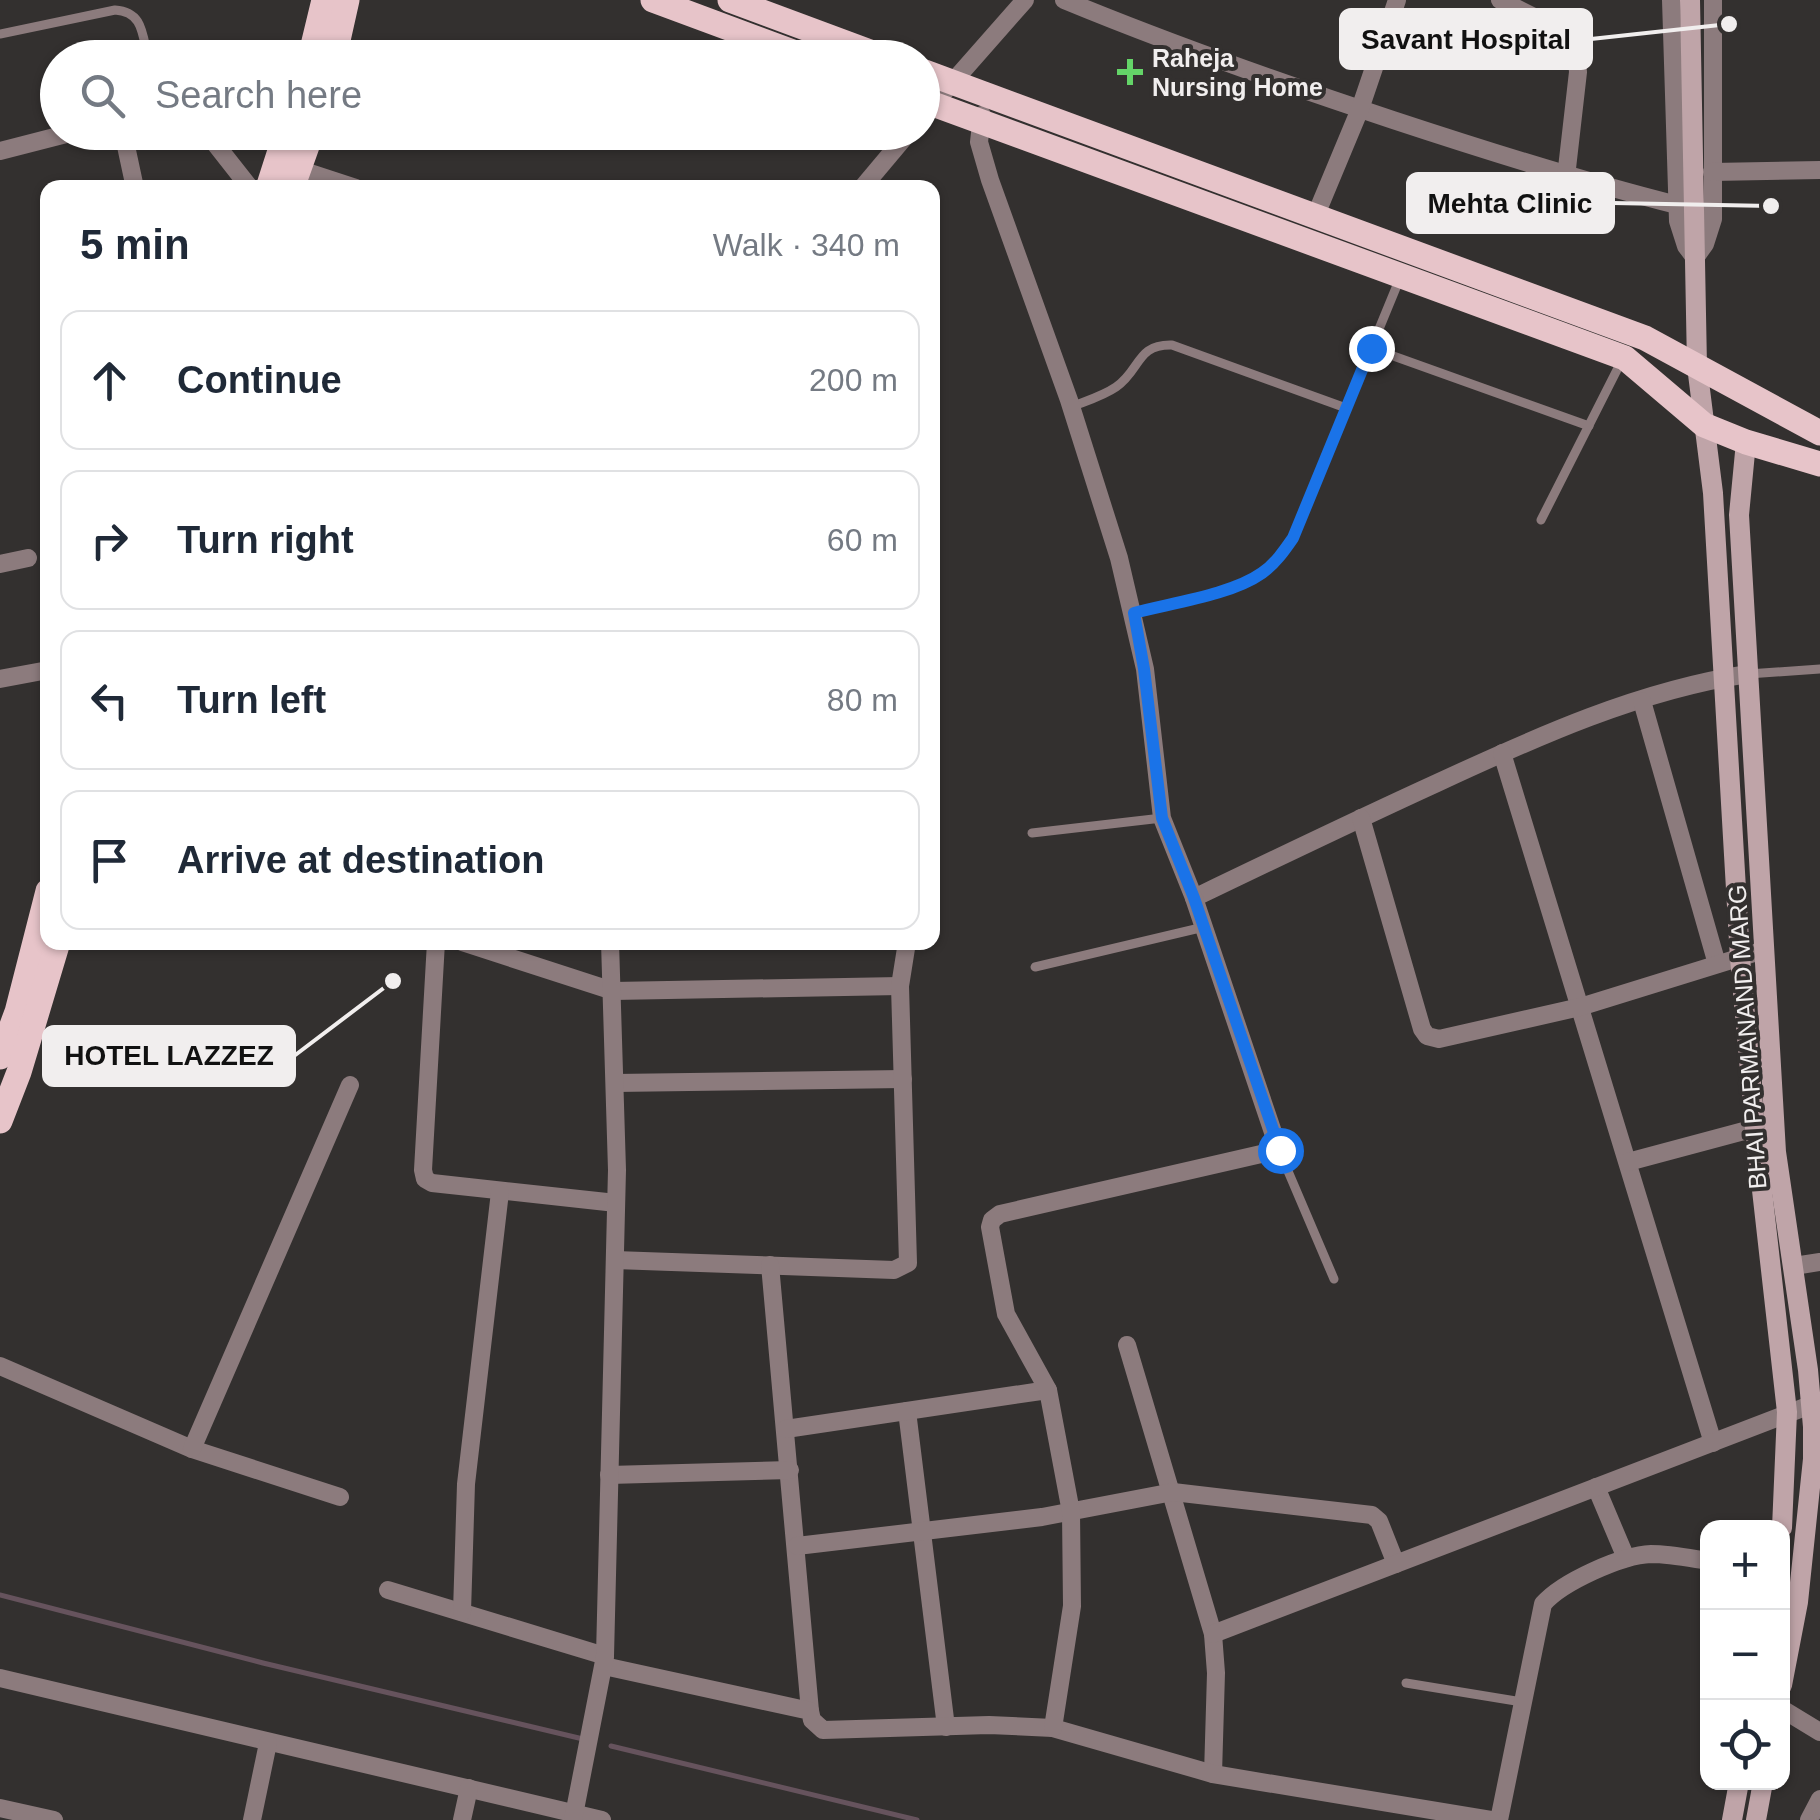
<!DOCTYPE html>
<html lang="en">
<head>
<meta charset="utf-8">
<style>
  body { margin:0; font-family:Helvetica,sans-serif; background:#f2f2f3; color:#1f2937 }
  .controls { position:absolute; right:30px; bottom:30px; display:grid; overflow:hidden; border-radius:20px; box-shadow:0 2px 8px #0004 }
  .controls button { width:90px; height:90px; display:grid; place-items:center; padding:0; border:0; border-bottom:2px solid #e0e1e3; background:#fff; color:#1f2937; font:50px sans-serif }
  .stop { position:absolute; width:30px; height:30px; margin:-22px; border:8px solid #1a73e8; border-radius:50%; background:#fff }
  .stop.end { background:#1a73e8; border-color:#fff; box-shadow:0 2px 10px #0008 }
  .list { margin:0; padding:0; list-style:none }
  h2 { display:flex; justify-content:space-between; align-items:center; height:130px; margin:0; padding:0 40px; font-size:42px }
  h2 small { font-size:32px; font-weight:400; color:#747a83 }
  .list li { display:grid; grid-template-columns:65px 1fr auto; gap:30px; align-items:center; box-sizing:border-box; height:140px; margin:0 20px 20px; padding:0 20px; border:2px solid #e0e1e3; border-radius:20px }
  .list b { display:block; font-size:38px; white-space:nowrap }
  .list em { font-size:32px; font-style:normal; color:#747a83 }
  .icon { flex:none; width:55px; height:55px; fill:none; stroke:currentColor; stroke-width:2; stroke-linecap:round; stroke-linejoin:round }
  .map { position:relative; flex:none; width:1820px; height:1820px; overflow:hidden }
  .search { position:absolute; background:#fff; box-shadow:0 2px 8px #0004; left:40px; top:40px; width:900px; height:110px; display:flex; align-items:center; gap:25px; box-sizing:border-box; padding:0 35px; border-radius:55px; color:#747a83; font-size:38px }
  .panel { position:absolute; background:#fff; box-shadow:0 2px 8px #0004; left:40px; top:180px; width:900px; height:770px; border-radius:20px }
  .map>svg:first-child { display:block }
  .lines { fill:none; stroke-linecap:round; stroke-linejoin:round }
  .stream { stroke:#66535d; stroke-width:5 }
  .lane { stroke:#8c7b7d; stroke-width:9 }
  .street { stroke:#8c7b7d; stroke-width:18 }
  .secondary { stroke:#bfa4a8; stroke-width:20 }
  .primary { stroke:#e7c4c9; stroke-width:25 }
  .route { stroke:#1a73e8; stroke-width:12 }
  .poi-dot { fill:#64d468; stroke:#33302f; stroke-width:4 }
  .labels { text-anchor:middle; stroke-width:8; stroke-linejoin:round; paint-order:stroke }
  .poi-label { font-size:25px; font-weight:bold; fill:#f1eeee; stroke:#33302f; text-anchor:start }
  .street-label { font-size:25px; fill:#f1eeee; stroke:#33302f }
  .leader { fill:none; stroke:#f1eeee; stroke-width:4 }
  .callout-dot { fill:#f1eeee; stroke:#33302f; stroke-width:4 }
  .callout { fill:#f1eeee; stroke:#f1eeee; stroke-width:4 }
  .callout-label { font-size:28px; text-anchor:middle; font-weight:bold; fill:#111 }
</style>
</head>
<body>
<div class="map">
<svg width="1820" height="1820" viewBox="0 0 1820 1820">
  <rect width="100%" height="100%" fill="#33302f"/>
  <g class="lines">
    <!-- stream -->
    <g class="stream">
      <path d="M0,1595L263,1663L583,1739"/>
      <path d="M611,1746L917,1820"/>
    </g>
    <!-- lane -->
    <g class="lane">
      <path d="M0,34L115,10C143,12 142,33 148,58"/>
      <path d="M1371,348L1589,426"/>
      <path d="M1071,407C1086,401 1103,396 1116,387C1141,370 1136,344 1172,345L1346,408"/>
      <path d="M1541,520L1622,360"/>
      <path d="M1134,613C1171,603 1231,595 1262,573C1275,564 1284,551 1293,538L1400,278"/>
      <path d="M1748,674L1820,669"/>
      <path d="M1032,833L1162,818"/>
      <path d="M1035,967L1204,927"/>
      <path d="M1279,1150L1334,1279"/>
      <path d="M1406,1683L1522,1702"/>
    </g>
    <!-- street -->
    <g class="street">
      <path d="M1064,0C1173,45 1281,83 1393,120C1487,151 1581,181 1677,205"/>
      <path d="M1500,0L1556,28L1576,50L1578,72L1566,177"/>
      <path d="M1671,0L1678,221L1686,246L1695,258L1705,244L1713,219V0"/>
      <path d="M982,115L979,142L990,180L1069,400L1119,558L1145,669L1162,818L1194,898C1275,859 1356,820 1437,783C1536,737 1640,690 1748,674"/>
      <path d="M922,117L1025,0"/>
      <path d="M123,132L135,188"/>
      <path d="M206,132L250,188"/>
      <path d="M0,151L74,132"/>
      <path d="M298,169L356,188"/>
      <path d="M1712,172L1820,170"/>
      <path d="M862,188L909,132"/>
      <path d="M1315,217L1360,109L1397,0"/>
      <path d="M0,564L28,558"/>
      <path d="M0,679L48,670"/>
      <path d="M1642,701L1717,964"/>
      <path d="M1502,753L1713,1443"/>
      <path d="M1361,818L1422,1029L1427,1036L1439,1039L1580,1007L1764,950"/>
      <path d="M436,942L423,1170L425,1179L432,1183L616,1203"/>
      <path d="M462,942L613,991L900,986"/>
      <path d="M615,1083L903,1079"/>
      <path d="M1628,1162L1755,1128"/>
      <path d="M615,1260L894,1270L908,1263L900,986L907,942"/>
      <path d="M770,1265L810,1711"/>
      <path d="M1794,1266L1820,1262"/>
      <path d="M1127,1345L1213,1634L1216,1673L1213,1774"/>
      <path d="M0,1366L192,1449L340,1497"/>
      <path d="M907,1411L946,1727"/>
      <path d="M786,1429L1048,1390"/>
      <path d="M192,1449L350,1085"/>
      <path d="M609,1475L790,1470"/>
      <path d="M1596,1487L1626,1558"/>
      <path d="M797,1546L1042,1517L1173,1492L1372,1515L1379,1521L1396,1564"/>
      <path d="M388,1590L605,1656"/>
      <path d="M462,1612L466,1484L500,1192"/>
      <path d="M1213,1634L1813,1404"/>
      <path d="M604,1666L810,1711L812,1720L823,1730L989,1725L1053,1728L1213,1774L1491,1820"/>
      <path d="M0,1678L602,1820"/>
      <path d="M1782,1709L1820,1732"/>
      <path d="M1053,1728L1072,1606L1071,1512L1048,1390L1006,1314L990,1227L992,1220L1000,1214L1279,1150L1194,898"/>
      <path d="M0,1808L54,1820"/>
      <path d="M252,1820L268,1743"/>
      <path d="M462,1820L469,1788"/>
      <path d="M573,1820L605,1656L617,1170L610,942"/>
      <path d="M1499,1820L1543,1604C1562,1582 1622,1555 1651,1554C1670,1554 1689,1558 1708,1561"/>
      <path d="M1809,1820L1820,1799"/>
    </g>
    <!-- secondary -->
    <g class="secondary">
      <path d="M1690,0L1697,366L1713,493L1740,958L1755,1128L1787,1412L1782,1528"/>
      <path d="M1746,442L1739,515L1776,1152L1808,1370L1813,1427V1459L1798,1602L1782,1685"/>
      <path d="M1732,1820L1739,1782"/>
      <path d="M1756,1820L1763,1782"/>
    </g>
    <!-- primary -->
    <g class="primary">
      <path d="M653,0L809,58"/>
      <path d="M730,0L886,58"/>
      <path d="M310,58L324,0"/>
      <path d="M334,58L347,0"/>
      <path d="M922,71L1645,338L1820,433"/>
      <path d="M922,100L1625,358L1704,425L1746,442L1820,464"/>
      <path d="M268,188L286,132"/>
      <path d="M292,188L312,132"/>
      <path d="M0,1057L17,1012L48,891"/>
      <path d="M0,1121L19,1072L58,942"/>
    </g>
  </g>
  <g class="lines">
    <!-- route -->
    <path class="route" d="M1280,1150L1194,898L1162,818L1144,669L1134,613C1171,603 1231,595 1262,573C1275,564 1284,551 1293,538L1371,348"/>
  </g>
  <!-- markers -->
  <path class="poi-dot" d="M1125 57h10v10h10v10h-10v10h-10v-10h-10v-10h10z"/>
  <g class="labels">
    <!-- poi labels -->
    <g class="poi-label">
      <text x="1152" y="67">Raheja<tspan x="1152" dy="29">Nursing Home</tspan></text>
    </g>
    <!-- street labels -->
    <g class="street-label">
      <text transform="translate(1747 1037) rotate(-94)" y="9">BHAI PARMANAND MARG</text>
    </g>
  </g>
  <!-- callouts -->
  <path class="leader" d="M1729 24L1591 39M1771 206L1613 203M393 981L294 1056"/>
  <g class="callout-dot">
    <circle cx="1729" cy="24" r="10"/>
    <circle cx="1771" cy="206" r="10"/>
    <circle cx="393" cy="981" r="10"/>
  </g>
  <g class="callout">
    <rect x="1341" y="10" width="250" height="58" rx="10"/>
    <rect x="1408" y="174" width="205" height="58" rx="10"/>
    <rect x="44" y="1027" width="250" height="58" rx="10"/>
  </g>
  <g class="callout-label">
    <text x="1466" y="49">Savant Hospital</text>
    <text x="1510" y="213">Mehta Clinic</text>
    <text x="169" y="1065">HOTEL LAZZEZ</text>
  </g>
</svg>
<div class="controls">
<button>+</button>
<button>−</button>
<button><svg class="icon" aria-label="locate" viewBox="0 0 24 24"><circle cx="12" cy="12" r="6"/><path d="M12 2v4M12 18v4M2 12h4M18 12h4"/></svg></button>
</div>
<div class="stop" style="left:1280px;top:1150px"></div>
<div class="stop end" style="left:1371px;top:348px"></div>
<div class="search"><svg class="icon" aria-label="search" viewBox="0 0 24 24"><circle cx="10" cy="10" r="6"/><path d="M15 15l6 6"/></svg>Search here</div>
<section class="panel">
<h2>5 min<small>Walk · 340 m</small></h2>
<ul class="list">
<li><svg class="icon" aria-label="ahead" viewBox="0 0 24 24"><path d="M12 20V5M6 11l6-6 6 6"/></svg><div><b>Continue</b></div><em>200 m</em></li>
<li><svg class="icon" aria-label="right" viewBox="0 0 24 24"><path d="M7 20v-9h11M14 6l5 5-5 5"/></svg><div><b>Turn right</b></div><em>60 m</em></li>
<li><svg class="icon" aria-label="left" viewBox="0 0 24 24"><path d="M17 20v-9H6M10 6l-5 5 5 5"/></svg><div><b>Turn left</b></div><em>80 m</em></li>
<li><svg class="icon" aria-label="arrive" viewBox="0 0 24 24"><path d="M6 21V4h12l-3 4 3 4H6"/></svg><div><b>Arrive at destination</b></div></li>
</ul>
</section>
</div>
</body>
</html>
